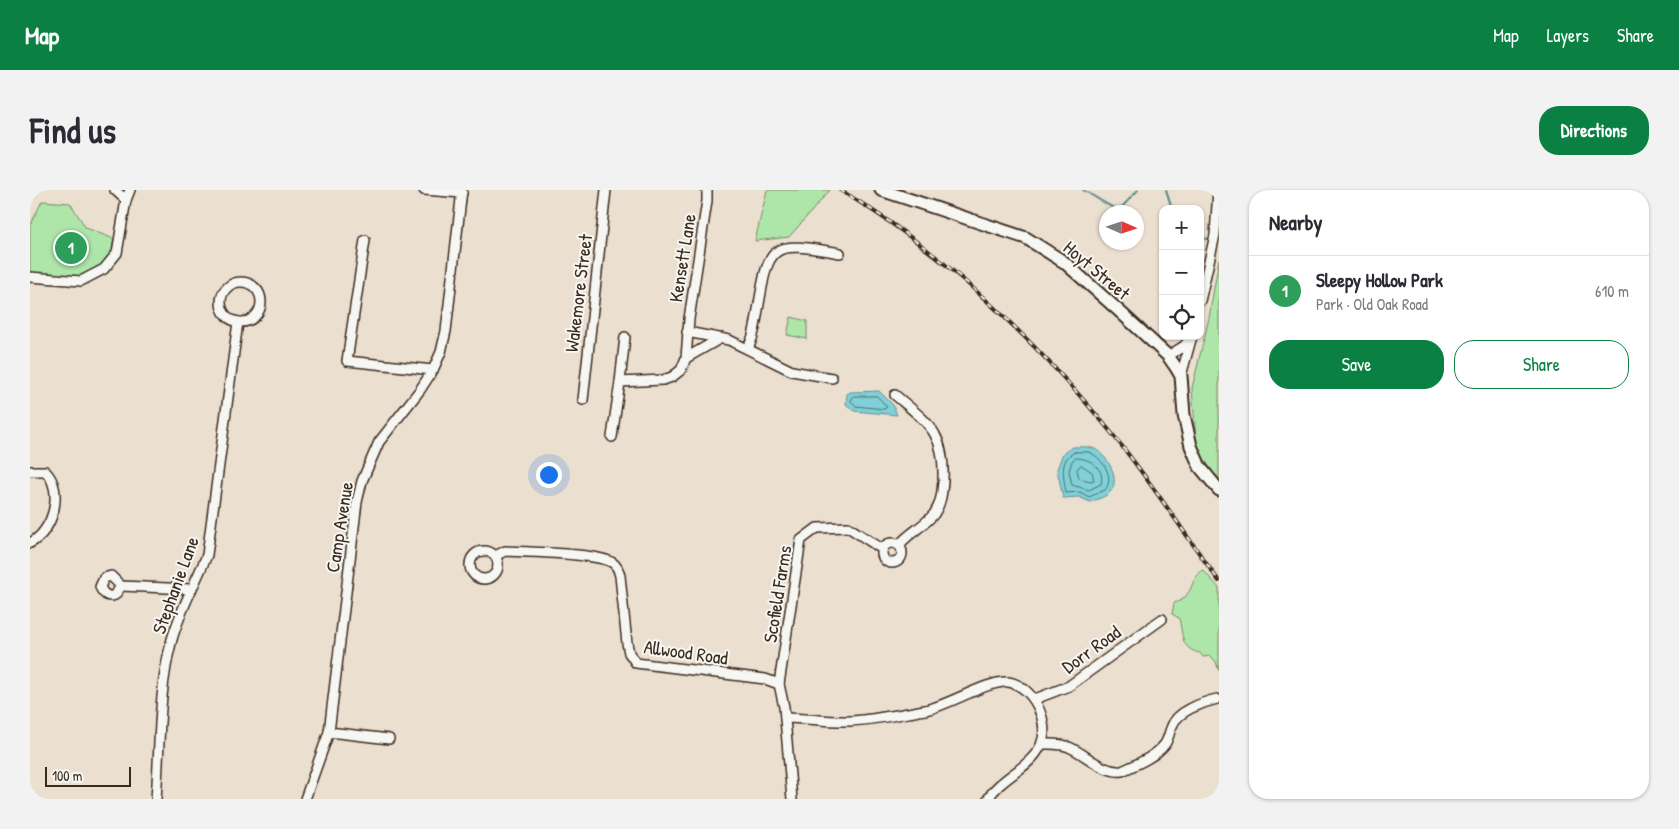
<!DOCTYPE html>
<html lang="en">
<head>
<meta charset="utf-8">
<style>
  body { margin:0; font-family:"Patrick Hand",sans-serif; background:#f2f2f3; color:#2b2b33 }
  .controls { position:absolute; right:15px; top:15px; display:grid; overflow:hidden; border-radius:10px; box-shadow:0 1px 4px #0004 }
  .controls button { width:45px; height:45px; display:grid; place-items:center; padding:0; border:0; border-bottom:1px solid #e1e1e2; background:#fff; color:#2b2b33; font:25px sans-serif }
  .compass { position:absolute; left:1069px; top:15px; width:45px; height:45px; border-radius:50%; background:#fff; box-shadow:0 1px 4px #0004; rotate:93deg }
  .scale { position:absolute; left:15px; bottom:12px; width:86px; box-sizing:border-box; padding-left:5px; border:2px solid #3b2a1e; border-top:0; font-size:14px; line-height:18px; white-space:nowrap; color:#3b2a1e; -webkit-text-stroke:4px #f6f6f2; paint-order:stroke }
  .you { position:absolute; left:518px; top:284px; width:18px; height:18px; margin:-12px; border:4px solid #fff; border-radius:50%; background:#1a73e8; box-shadow:0 0 0 8px #1a73e833 }
  .badge { display:grid; place-items:center; width:32px; height:32px; border-radius:50%; background:#0b8043; color:#fff; font-size:16px; font-weight:700 }
  .pin { position:absolute; translate:-50% -50%; border:2px solid #fff; box-shadow:0 1px 5px #0006 }
  .list { margin:0; padding:0; list-style:none }
  h2 { display:flex; justify-content:space-between; align-items:center; height:65px; margin:0; padding:0 20px; font-size:21px }
  h2 small { font-size:16px; font-weight:400; color:#7c7c81 }
  .list li { display:grid; grid-template-columns:32px 1fr auto; gap:15px; align-items:center; box-sizing:border-box; height:70px; padding:0 20px; border-top:1px solid #e1e1e2 }
  .list b { display:block; font-size:19px; white-space:nowrap }
  .list p { margin:0; font-size:16px; white-space:nowrap; color:#7c7c81 }
  .list em { font-size:16px; font-style:normal; color:#7c7c81 }
  .actions { display:flex; gap:10px; padding:15px 20px }
  .actions a { flex:1; padding:11px 0; border:1px solid #0b8043; border-radius:20px; text-align:center; font-size:18px; color:#0b8043 }
  .actions .main { background:#0b8043; color:#fff }
  .icon { flex:none; width:28px; height:28px; fill:none; stroke:currentColor; stroke-width:2; stroke-linecap:round; stroke-linejoin:round }
  .map { position:relative; flex:none; width:1189px; height:609px; overflow:hidden; border-radius:20px }
  header { display:flex; align-items:center; gap:30px; box-sizing:border-box; height:70px; padding:0 25px; background:#0b8043; color:#fff }
  header strong { font-size:24px }
  nav { display:flex; gap:28px; margin-inline-start:auto; font-size:18px }
  .intro { display:flex; align-items:center; justify-content:space-between; box-sizing:border-box; height:120px; padding:0 30px }
  h1 { margin:0; font-size:35px }
  .button { padding:12px 22px; border-radius:20px; background:#0b8043; color:#fff; font-size:18px; font-weight:700 }
  main { display:flex; gap:30px; padding:0 30px }
  aside { flex:1; background:#fff; border-radius:20px; box-shadow:0 1px 4px #0004 }
  .map>svg:first-child { display:block }
  .green { fill:#aee6aa; stroke:#748864 }
  .water { fill:#7fd0d8; stroke:#648e8e }
  .lines { fill:none; stroke-linecap:round; stroke-linejoin:round }
  .shore { stroke:#566c68; stroke-width:1 }
  .stream { stroke:#648e8e; stroke-width:2 }
  .minor-casing { stroke:#3b2a1e; stroke-width:12 }
  .major-casing { stroke:#3b2a1e; stroke-width:15 }
  .minor { stroke:#f6f6f2; stroke-width:9 }
  .major { stroke:#f6f6f2; stroke-width:11 }
  .rail-casing { stroke:#3b2a1e; stroke-width:4 }
  .rail { stroke:#f6f6f2; stroke-width:2; stroke-dasharray:5.5; stroke-linecap:butt }
  .labels { text-anchor:middle; stroke-width:4; stroke-linejoin:round; paint-order:stroke }
  .street-label { font-size:19px; fill:#3b2a1e; stroke:#f6f6f2 }
</style>
</head>
<body>
<header>
<strong>Map</strong>
<nav><a>Map</a><a>Layers</a><a>Share</a></nav>
</header>
<div class="intro"><h1>Find us</h1><a class="button">Directions</a></div>
<main>
<div class="map">
<svg width="1189" height="609" viewBox="0 0 1189 609">
  <rect width="100%" height="100%" fill="#ebdfd0"/>
  <filter id="ink" filterUnits="userSpaceOnUse"><feTurbulence type="fractalNoise" baseFrequency=".02" numOctaves="2"/><feDisplacementMap in="SourceGraphic" scale="10" xChannelSelector="R" yChannelSelector="G"/><feConvolveMatrix kernelMatrix="1 2 1 2 8 2 1 2 1" color-interpolation-filters="sRGB"/></filter>
  <g filter="url(#ink)">
    <!-- green -->
    <g class="green">
      <path d="M737,0H800L759,47L725,51Z"/>
      <path d="M12,11L40,13L56,38L84,49C83,54 83,63 80,68C63,95 26,86 0,84V36Z"/>
      <path d="M1189,69V292L1173,267L1166,251L1162,198L1179,128Z"/>
      <path d="M761,127L777,131V149L757,145Z"/>
      <path d="M1173,380L1189,398V481L1186,472L1181,466L1173,467L1170,463C1150,459 1153,444 1149,428L1142,424L1144,413C1164,408 1159,389 1173,380Z"/>
    </g>
    <!-- water -->
    <g class="water">
      <path d="M849,201L863,215L867,225L824,221L816,214L817,204L820,202Z"/>
      <path d="M1043,257C1050,257 1057,256 1063,258C1076,264 1091,287 1081,301C1077,307 1067,309 1060,312L1049,307L1033,308L1027,279L1033,263Z"/>
    </g>
    <g class="lines">
      <!-- shore -->
      <g class="shore">
        <path d="M824,206H847L857,217L854,219L826,216L821,211Z"/>
        <path d="M1045,262C1050,262 1057,261 1061,263C1073,269 1085,287 1075,300L1059,307L1050,302L1036,303C1034,288 1028,269 1045,262Z"/>
        <path d="M1046,268C1061,268 1075,279 1071,294L1059,300L1042,295L1039,281L1042,271Z"/>
        <path d="M1051,275L1062,282L1064,290L1060,291L1049,288L1047,280Z"/>
      </g>
      <!-- stream -->
      <g class="stream">
        <path d="M1053,0C1062,5 1081,18 1089,20L1108,0"/>
        <path d="M1136,0L1142,19"/>
        <path d="M1170,47L1181,50"/>
      </g>
      <!-- minor casing -->
      <g class="minor-casing">
        <g id="minor">
          <path d="M85,0L96,10L100,0"/>
          <path d="M394,0L432,3"/>
          <path d="M335,50L317,171L403,180"/>
          <path d="M0,87L51,91L74,79L87,63L96,10"/>
          <circle cx="211" cy="112" r="20"/>
          <path d="M1170,111L1185,45L1188,0"/>
          <path d="M657,142L699,150L762,181L802,188"/>
          <path d="M595,147L590,192L633,190L642,187L651,180L656,168L659,129L677,11V0"/>
          <path d="M718,158C724,148 725,137 727,126C739,54 737,50 810,63"/>
          <path d="M1138,166L1154,156L1162,147"/>
          <path d="M656,168L691,148"/>
          <path d="M1151,186L1162,146"/>
          <path d="M865,205C899,234 915,242 913,291C912,303 911,314 904,324C894,336 879,343 869,355"/>
          <path d="M553,210L576,0"/>
          <path d="M582,247L590,192"/>
          <path d="M0,281H15C35,300 23,342 0,353"/>
          <circle cx="862" cy="363" r="10"/>
          <circle cx="454" cy="375" r="14"/>
          <path d="M465,366L475,361C495,362 570,363 583,373C587,376 589,381 590,386L597,453L599,463L606,473L735,489L749,494"/>
          <path d="M91,396L81,386L74,388L70,397C73,404 78,408 85,405L91,396L161,399"/>
          <path d="M1005,509L1039,496L1132,429"/>
          <path d="M755,528C777,528 798,532 820,531C844,530 871,524 895,520C918,516 958,490 978,492C1003,495 1021,533 1011,555C1000,579 970,587 958,609"/>
          <path d="M299,542L359,549"/>
          <path d="M1012,554C1021,554 1030,553 1039,557C1056,564 1072,583 1092,581C1107,574 1125,567 1135,554C1139,548 1139,542 1142,536C1147,521 1174,512 1187,509"/>
          <path d="M126,609C130,558 128,503 141,453C149,422 165,394 177,365L208,132"/>
          <path d="M275,609L299,542L327,312L332,291L349,252L390,200L403,180L411,162L416,141L432,0"/>
          <path d="M762,609L754,517L749,494L771,350L787,338L818,337L852,359"/>
        </g>
      </g>
      <!-- major casing -->
      <g class="major-casing">
        <path id="major" d="M851,0L996,48L1034,72L1088,120L1138,166L1145,176L1151,186L1154,225L1161,256L1170,277L1189,300"/>
      </g>
      <!-- minor -->
      <use href="#minor" class="minor"/>
      <!-- major -->
      <use href="#major" class="major"/>
      <!-- rail casing -->
      <g class="rail-casing">
        <path id="rail" d="M810,0C910,59 995,141 1070,229C1113,280 1150,337 1189,391"/>
      </g>
      <!-- rail -->
      <use href="#rail" class="rail"/>
    </g>
  </g>
  <g class="labels">
    <!-- street labels -->
    <g class="street-label">
      <text transform="translate(652 68) rotate(-81)" y="7">Kensett Lane</text>
      <text transform="translate(1067 80) rotate(40)" y="7">Hoyt Street</text>
      <text transform="translate(548 103) rotate(-83)" y="7">Wakemore Street</text>
      <text transform="translate(309 337) rotate(-81)" y="7">Camp Avenue</text>
      <text transform="translate(145 395) rotate(-70)" y="7">Stephanie Lane</text>
      <text transform="translate(747 404) rotate(-81)" y="7">Scofield Farms</text>
      <text transform="translate(1061 459) rotate(-36)" y="7">Dorr Road</text>
      <text transform="translate(656 462) rotate(8)" y="7">Allwood Road</text>
    </g>
  </g>
</svg>
<div class="controls">
<button>+</button>
<button>−</button>
<button><svg class="icon" aria-label="locate" viewBox="0 0 24 24"><circle cx="12" cy="12" r="6"/><path d="M12 2v4M12 18v4M2 12h4M18 12h4"/></svg></button>
</div>
<svg class="compass" viewBox="-18 -18 36 36"><path d="M0-13l5 13h-10z" fill="#e53935"/><path d="M0 13l5-13h-10z" fill="#7c7c81"/></svg>
<div class="scale">100 m</div>
<div class="you"></div>
<div class="pin badge" style="left:41px;top:58px;background:#2e9e5b">1</div>
</div>
<aside>
<h2>Nearby<small></small></h2>
<ul class="list">
<li><span class="badge" style="background:#2e9e5b">1</span><div><b>Sleepy Hollow Park</b><p>Park · Old Oak Road</p></div><em>610 m</em></li>
</ul>
<div class="actions"><a class="main">Save</a><a>Share</a></div>
</aside>
</main>
</body>
</html>
